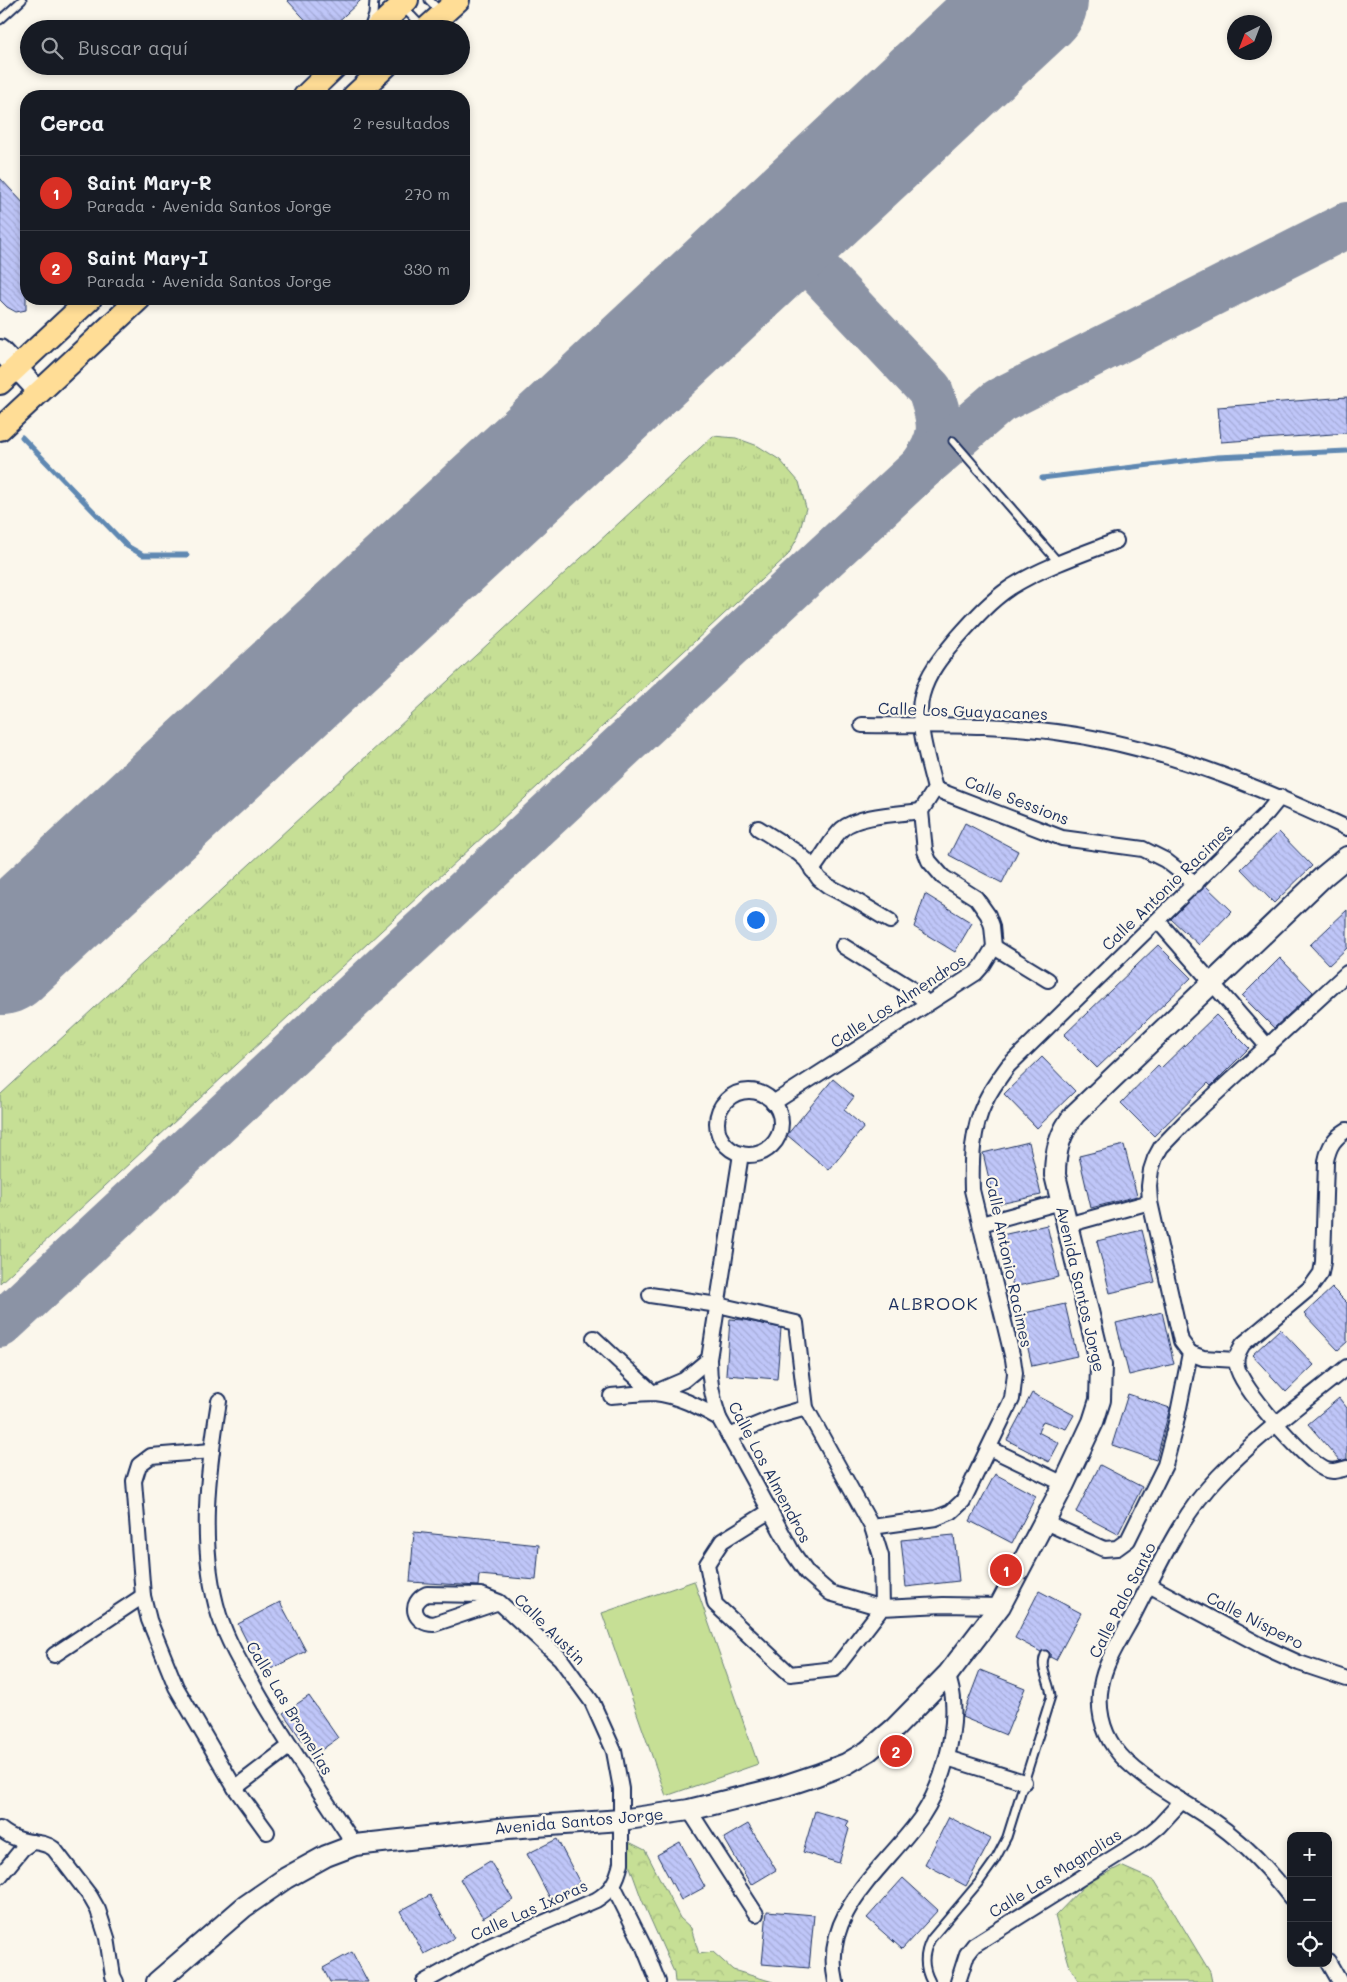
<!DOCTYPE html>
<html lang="es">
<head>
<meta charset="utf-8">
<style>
  body { margin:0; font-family:Mali,sans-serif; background:#20242c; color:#f1f3f6 }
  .controls { position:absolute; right:15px; bottom:15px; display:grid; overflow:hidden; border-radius:10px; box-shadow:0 2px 8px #0003 }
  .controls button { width:45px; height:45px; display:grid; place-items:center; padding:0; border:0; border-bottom:1px solid #363941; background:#171b24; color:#f1f3f6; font:25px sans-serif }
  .compass { position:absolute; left:1227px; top:15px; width:45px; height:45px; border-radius:50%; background:#171b24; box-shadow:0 2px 8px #0003; rotate:222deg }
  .you { position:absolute; left:755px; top:919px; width:18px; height:18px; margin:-12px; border:4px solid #fff; border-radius:50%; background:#1a73e8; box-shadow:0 0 0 8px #1a73e833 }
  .badge { display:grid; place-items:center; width:32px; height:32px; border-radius:50%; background:#d93025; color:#fff; font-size:16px; font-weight:700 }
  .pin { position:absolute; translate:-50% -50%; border:2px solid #fff; box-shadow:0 1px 5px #0006 }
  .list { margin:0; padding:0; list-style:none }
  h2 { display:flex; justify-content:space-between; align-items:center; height:65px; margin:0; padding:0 20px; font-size:21px }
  h2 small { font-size:16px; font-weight:400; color:#9ea1a6 }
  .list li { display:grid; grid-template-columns:32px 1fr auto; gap:15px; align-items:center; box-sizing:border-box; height:75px; padding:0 20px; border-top:1px solid #363941 }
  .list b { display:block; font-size:19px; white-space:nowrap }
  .list p { margin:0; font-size:16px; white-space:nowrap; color:#9ea1a6 }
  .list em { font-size:16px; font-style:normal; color:#9ea1a6 }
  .icon { flex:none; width:28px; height:28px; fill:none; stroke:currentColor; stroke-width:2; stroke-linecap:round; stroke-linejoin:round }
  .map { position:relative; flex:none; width:1347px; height:1982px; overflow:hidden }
  .search { position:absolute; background:#171b24; box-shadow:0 2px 8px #0003; left:20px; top:20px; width:450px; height:55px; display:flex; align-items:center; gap:12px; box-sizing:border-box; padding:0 18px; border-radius:28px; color:#9ea1a6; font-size:19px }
  .panel { position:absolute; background:#171b24; box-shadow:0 2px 8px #0003; left:20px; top:90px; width:450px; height:215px; border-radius:20px }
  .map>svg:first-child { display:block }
  .grass { fill:url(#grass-tufts); stroke:#70877a }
  .forest { fill:url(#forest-crowns); stroke:#70877a }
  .park { fill:#c6df95; stroke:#70877a }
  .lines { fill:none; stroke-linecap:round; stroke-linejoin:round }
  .stream { stroke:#5e88b2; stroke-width:5 }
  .taxiway { stroke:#8b93a5; stroke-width:46 }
  .runway { stroke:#8b93a5; stroke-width:116 }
  .building { fill:url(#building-back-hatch); stroke:#1b2f5e }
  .lane-casing { stroke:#1b2f5e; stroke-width:11 }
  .street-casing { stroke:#1b2f5e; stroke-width:18 }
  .secondary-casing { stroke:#1b2f5e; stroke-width:24 }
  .primary-casing { stroke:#1b2f5e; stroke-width:26 }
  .lane { stroke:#fbf7ec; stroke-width:7 }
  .street { stroke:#fbf7ec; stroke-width:14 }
  .secondary { stroke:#fbf7ec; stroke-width:20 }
  .primary { stroke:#ffdd96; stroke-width:22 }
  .labels { text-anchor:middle; stroke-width:4.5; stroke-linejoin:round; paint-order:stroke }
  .street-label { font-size:16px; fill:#1b2f5e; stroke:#fbf7ec }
  .neighbourhood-label { font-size:18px; letter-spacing:1px; fill:#1b2f5e; stroke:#fbf7ec }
</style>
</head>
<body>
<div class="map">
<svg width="1347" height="1982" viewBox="0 0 1347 1982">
  <defs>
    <pattern id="grass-tufts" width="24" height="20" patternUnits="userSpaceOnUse" patternTransform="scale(1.25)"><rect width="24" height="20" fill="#c6df95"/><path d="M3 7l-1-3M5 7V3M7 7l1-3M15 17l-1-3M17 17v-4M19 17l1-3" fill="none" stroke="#aac083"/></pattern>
    <pattern id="forest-crowns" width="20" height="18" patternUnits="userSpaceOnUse" patternTransform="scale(1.25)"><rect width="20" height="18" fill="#c6df95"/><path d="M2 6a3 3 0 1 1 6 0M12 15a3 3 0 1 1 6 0" fill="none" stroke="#aac083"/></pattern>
    <pattern id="building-back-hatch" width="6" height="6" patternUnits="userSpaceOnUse" patternTransform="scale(1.25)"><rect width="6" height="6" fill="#bfc6f8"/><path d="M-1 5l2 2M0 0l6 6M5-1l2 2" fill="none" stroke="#a4aad7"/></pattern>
  </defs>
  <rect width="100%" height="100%" fill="#fbf7ec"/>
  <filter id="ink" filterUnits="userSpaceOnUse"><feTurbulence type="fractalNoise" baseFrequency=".02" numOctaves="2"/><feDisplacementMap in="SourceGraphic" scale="10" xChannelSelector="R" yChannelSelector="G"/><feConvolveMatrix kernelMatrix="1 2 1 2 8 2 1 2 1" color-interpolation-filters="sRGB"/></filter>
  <g filter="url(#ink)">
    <!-- grass -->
    <path class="grass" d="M713,436L736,438L758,446L780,460L799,482L806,508L798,537L788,555L0,1283V1095Z"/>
    <!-- forest -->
    <g class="forest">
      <path d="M619,1837L645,1850L680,1918L691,1928L699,1954L713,1952L733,1970L773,1982H675L674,1972L642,1900Z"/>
      <path d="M1121,1866L1155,1881L1210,1972L1212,1982H1079L1070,1967L1055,1916L1086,1884Z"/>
    </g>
    <!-- park -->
    <path class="park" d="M694,1581L758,1764L666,1796L602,1613Z"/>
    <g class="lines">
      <!-- stream -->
      <g class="stream">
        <path d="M22,437L127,546L143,555H187"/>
        <path d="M1042,478L1217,457L1347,451"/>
      </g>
      <!-- taxiway -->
      <g class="taxiway">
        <path d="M781,232L930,390C942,424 944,437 922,467"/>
        <path d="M0,1325L922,467L999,401L1347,225"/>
      </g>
      <!-- runway -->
      <path class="runway" d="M0,957L580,420L1030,0"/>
    </g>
    <!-- building -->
    <g class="building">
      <path d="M287,0H361L330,29H314Z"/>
      <path d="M0,178L26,206V310L16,312L7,307L0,300Z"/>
      <path d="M1347,397V433L1221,442L1218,407Z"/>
      <path d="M965,823L1018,851L1002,883L949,855Z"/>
      <path d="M1279,832L1312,866L1274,903L1241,869Z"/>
      <path d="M1205,885L1232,911L1199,945L1171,919Z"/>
      <path d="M925,894L972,923L955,952L914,927Z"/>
      <path d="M1347,910V948L1329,965L1310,945Z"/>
      <path d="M1158,945L1191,978L1097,1068L1064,1035Z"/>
      <path d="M1280,958L1313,992L1274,1028L1242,996Z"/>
      <path d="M1216,1015L1249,1048L1211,1086L1208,1083L1154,1136L1121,1103L1158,1065L1161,1068Z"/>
      <path d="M1042,1057L1075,1091L1037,1128L1004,1094Z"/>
      <path d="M833,1079L854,1097L844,1110L864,1127L829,1170L787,1135Z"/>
      <path d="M1029,1142L1041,1195L995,1205L983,1153Z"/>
      <path d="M1124,1145L1137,1196L1091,1208L1079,1156Z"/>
      <path d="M1047,1225L1059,1277L1013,1287L1002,1235Z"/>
      <path d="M1142,1230L1155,1282L1110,1293L1097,1241Z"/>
      <path d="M1332,1288L1347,1303V1342L1338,1350L1304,1314Z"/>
      <path d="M1065,1304L1077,1356L1032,1366L1020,1314Z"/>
      <path d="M1162,1312L1174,1364L1129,1375L1116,1323Z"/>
      <path d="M730,1319L744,1320L781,1328L777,1379L726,1375Z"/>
      <path d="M1280,1329L1314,1365L1286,1392L1252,1355Z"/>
      <path d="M1032,1393L1074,1415L1066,1429L1043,1421L1038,1432L1059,1443L1049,1462L1007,1440Z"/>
      <path d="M1128,1394L1170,1408L1156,1460L1112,1445Z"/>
      <path d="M1339,1398L1347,1408V1459L1340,1461L1308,1424Z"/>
      <path d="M1100,1465L1142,1487L1118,1534L1076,1512Z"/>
      <path d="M995,1474L1036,1496L1012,1543L970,1521Z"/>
      <path d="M414,1532L539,1545L536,1580L479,1575L478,1586L410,1582Z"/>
      <path d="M954,1535L959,1581L906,1587L901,1540Z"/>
      <path d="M1039,1591L1081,1613L1056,1660L1050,1657V1653L1047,1650L1041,1652L1015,1638Z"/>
      <path d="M280,1602L306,1651L263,1673L238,1624Z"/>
      <path d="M980,1670L1025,1688L1006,1735L962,1717Z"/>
      <path d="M309,1696L338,1738L313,1756L283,1713Z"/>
      <path d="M815,1811L849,1821L846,1826L849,1829L839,1863L803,1852Z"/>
      <path d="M949,1817L991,1839L966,1886L925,1864Z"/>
      <path d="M748,1824L776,1870L751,1885L724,1838Z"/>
      <path d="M557,1839L580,1883L550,1898L527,1854Z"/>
      <path d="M680,1842L705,1887L681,1900L657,1855Z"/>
      <path d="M490,1861L513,1900L483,1918L460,1879Z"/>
      <path d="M903,1878L938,1910L902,1949L867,1918Z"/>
      <path d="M430,1895L454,1938L424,1954L400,1911Z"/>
      <path d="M767,1911L814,1915L809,1968L762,1964Z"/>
      <path d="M352,1952L368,1982H330L323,1968Z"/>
    </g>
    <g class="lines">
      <!-- lane casing -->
      <g class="lane-casing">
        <g id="lane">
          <path d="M429,0L441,12"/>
          <path d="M404,8L424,29"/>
          <path d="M0,20L22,0"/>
          <path d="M369,26L373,15L374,0"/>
          <path d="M953,441L1059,563"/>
          <path d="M931,1982C923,1967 923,1954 931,1939L980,1881L995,1860L1007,1837L1051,1696C1050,1681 1039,1668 1045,1655"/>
        </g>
      </g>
      <!-- street casing -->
      <g class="street-casing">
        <g id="street">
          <path d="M862,725C926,726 992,723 1056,732C1159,746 1253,784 1347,828"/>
          <path d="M935,789L1062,838L1143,849L1165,860L1196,884"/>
          <path d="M758,828L798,853L806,860L819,879L828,886L855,900L890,921"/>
          <path d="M812,870C822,858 832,838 842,829C858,815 900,814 921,811"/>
          <path d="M1158,921L1268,1047"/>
          <path d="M843,946L909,987L927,1003"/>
          <path d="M994,947L1048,980"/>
          <circle cx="749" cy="1123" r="32"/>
          <path d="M773,1103L976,973L983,965L994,947L992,926L988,915L976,898L943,877L929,861L925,851L921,811L935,789C929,764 915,721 922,695C928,672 943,655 958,637C974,619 990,601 1011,587C1041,568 1082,554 1116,541"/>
          <path d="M1347,1130C1334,1138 1329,1146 1326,1161L1323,1262L1321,1273L1311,1287L1243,1344C1239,1351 1235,1357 1237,1366C1240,1387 1304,1459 1324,1469C1332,1473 1339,1470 1347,1468"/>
          <path d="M741,1154L709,1359C709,1380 712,1398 719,1418L793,1553L807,1573L830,1593L882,1608L943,1605L1000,1606"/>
          <path d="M981,1224L1061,1202"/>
          <path d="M1067,1225L1150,1202"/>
          <path d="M650,1295L718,1305L796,1323L806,1408L872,1527L881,1556L882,1608L835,1669L790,1674L715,1604L707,1564L722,1541L770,1511"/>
          <path d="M594,1338L653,1393"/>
          <path d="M1190,1353L1203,1358L1236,1360"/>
          <path d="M656,1392L684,1380L709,1359"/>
          <path d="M611,1396C625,1395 640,1393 654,1393C677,1395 699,1407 719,1418"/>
          <path d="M219,1401C208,1470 198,1546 219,1615C229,1646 247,1674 263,1702C292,1751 324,1798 355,1845"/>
          <path d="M729,1436L778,1416L806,1408"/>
          <path d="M989,1448L1064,1484"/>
          <path d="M212,1451L151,1456L139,1465L134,1481L143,1596L149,1620L176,1687L235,1788L267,1832"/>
          <path d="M1045,1522L1104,1549L1117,1548L1128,1540L1165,1465L1176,1423L1190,1353L1181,1341L1150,1202L1149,1186L1151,1170L1155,1158L1161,1147L1185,1122L1347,973"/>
          <path d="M872,1527L936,1518L951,1512L963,1501L1012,1399L1015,1373L1013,1359L972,1190C971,1160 972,1129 985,1102C991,1089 1000,1077 1008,1066L1267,813L1280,797"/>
          <path d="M1149,1585L1264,1647L1299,1663L1347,1679"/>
          <path d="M54,1655L143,1596"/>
          <path d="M947,1758L1024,1782"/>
          <path d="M235,1788L290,1746"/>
          <path d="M689,1810L756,1914"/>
          <path d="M0,1829C5,1833 11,1837 18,1839C31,1844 42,1840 54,1849L90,1896L98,1910L107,1938L113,1976L116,1982"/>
          <path d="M0,1876L22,1849L32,1842"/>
          <path d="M613,1885L643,1945L658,1982"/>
          <path d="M1291,1898C1268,1868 1242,1840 1210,1819C1181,1799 1134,1776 1114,1747C1102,1730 1097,1707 1101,1686C1105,1661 1122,1637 1134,1614C1159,1566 1180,1516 1218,1477C1257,1436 1304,1402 1347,1367"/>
          <path d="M1328,1961L1340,1982"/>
          <path d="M424,1982L487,1947L596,1900C611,1891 617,1881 621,1863V1789L614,1751L592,1702L560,1658L499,1602L481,1595L427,1594C407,1603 414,1624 434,1624L499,1602"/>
          <path d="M836,1982C820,1911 886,1868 922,1816C942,1786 956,1736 953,1700C953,1691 949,1682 948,1674"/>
          <path d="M958,1982L967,1954L974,1945L1143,1839L1159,1826L1182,1801"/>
        </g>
      </g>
      <!-- secondary casing -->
      <g class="secondary-casing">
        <g id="secondary">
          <path d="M0,350L39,392"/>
          <path d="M157,1982L244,1907L286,1878L326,1856L355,1845L508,1828L621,1820L689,1810L778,1788L817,1775L846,1764L868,1751L895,1728L948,1674L1000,1606L1064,1484L1093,1422L1100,1400L1101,1365L1055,1175C1055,1151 1060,1132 1075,1114L1324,876L1347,857"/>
        </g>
      </g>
      <!-- primary casing -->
      <g class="primary-casing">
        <g id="primary">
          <path d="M376,29L407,0"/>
          <path d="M426,29L458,0"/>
          <path d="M305,96L336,66"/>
          <path d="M354,96L386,66"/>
          <path d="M0,383L90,299"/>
          <path d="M0,429L139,299"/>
        </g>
      </g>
      <!-- lane -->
      <use href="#lane" class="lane"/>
      <!-- street -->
      <use href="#street" class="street"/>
      <!-- secondary -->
      <use href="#secondary" class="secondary"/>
      <!-- primary -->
      <use href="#primary" class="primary"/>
    </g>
  </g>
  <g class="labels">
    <!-- street labels -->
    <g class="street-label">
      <text transform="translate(963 711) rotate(2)" y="6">Calle Los Guayacanes</text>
      <text transform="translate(1017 800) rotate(21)" y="6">Calle Sessions</text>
      <text transform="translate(1167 887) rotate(-44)" y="6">Calle Antonio Racimes</text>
      <text transform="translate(898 1001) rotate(-33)" y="6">Calle Los Almendros</text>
      <text transform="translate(1009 1262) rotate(78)" y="6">Calle Antonio Racimes</text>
      <text transform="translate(1081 1289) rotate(77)" y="6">Avenida Santos Jorge</text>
      <text transform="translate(770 1472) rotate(62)" y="6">Calle Los Almendros</text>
      <text transform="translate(1122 1600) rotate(-63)" y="6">Calle Palo Santo</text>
      <text transform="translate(1255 1620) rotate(27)" y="6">Calle Níspero</text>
      <text transform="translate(550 1629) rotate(45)" y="6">Calle Austin</text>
      <text transform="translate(290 1708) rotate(59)" y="6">Calle Las Bromelias</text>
      <text transform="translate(579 1821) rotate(-5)" y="6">Avenida Santos Jorge</text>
      <text transform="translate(1055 1873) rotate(-32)" y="6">Calle Las Magnolias</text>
      <text transform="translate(529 1910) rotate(-24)" y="6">Calle Las Ixoras</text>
    </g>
    <!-- neighbourhood labels -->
    <g class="neighbourhood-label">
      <text x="933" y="1310">ALBROOK</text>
    </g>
  </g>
</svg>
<div class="controls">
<button>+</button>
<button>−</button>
<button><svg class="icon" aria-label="locate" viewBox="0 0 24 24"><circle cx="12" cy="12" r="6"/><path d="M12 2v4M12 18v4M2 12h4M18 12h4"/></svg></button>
</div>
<svg class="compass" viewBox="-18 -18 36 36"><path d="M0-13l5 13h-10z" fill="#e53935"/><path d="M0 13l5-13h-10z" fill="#9ea1a6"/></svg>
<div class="you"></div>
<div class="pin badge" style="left:1006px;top:1570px">1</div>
<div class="pin badge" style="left:896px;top:1751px">2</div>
<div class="search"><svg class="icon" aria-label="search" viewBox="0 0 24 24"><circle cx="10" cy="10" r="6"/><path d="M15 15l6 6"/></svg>Buscar aquí</div>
<section class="panel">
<h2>Cerca<small>2 resultados</small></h2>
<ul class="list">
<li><span class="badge">1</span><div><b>Saint Mary-R</b><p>Parada · Avenida Santos Jorge</p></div><em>270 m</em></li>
<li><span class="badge">2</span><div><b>Saint Mary-I</b><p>Parada · Avenida Santos Jorge</p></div><em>330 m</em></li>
</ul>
</section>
</div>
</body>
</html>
